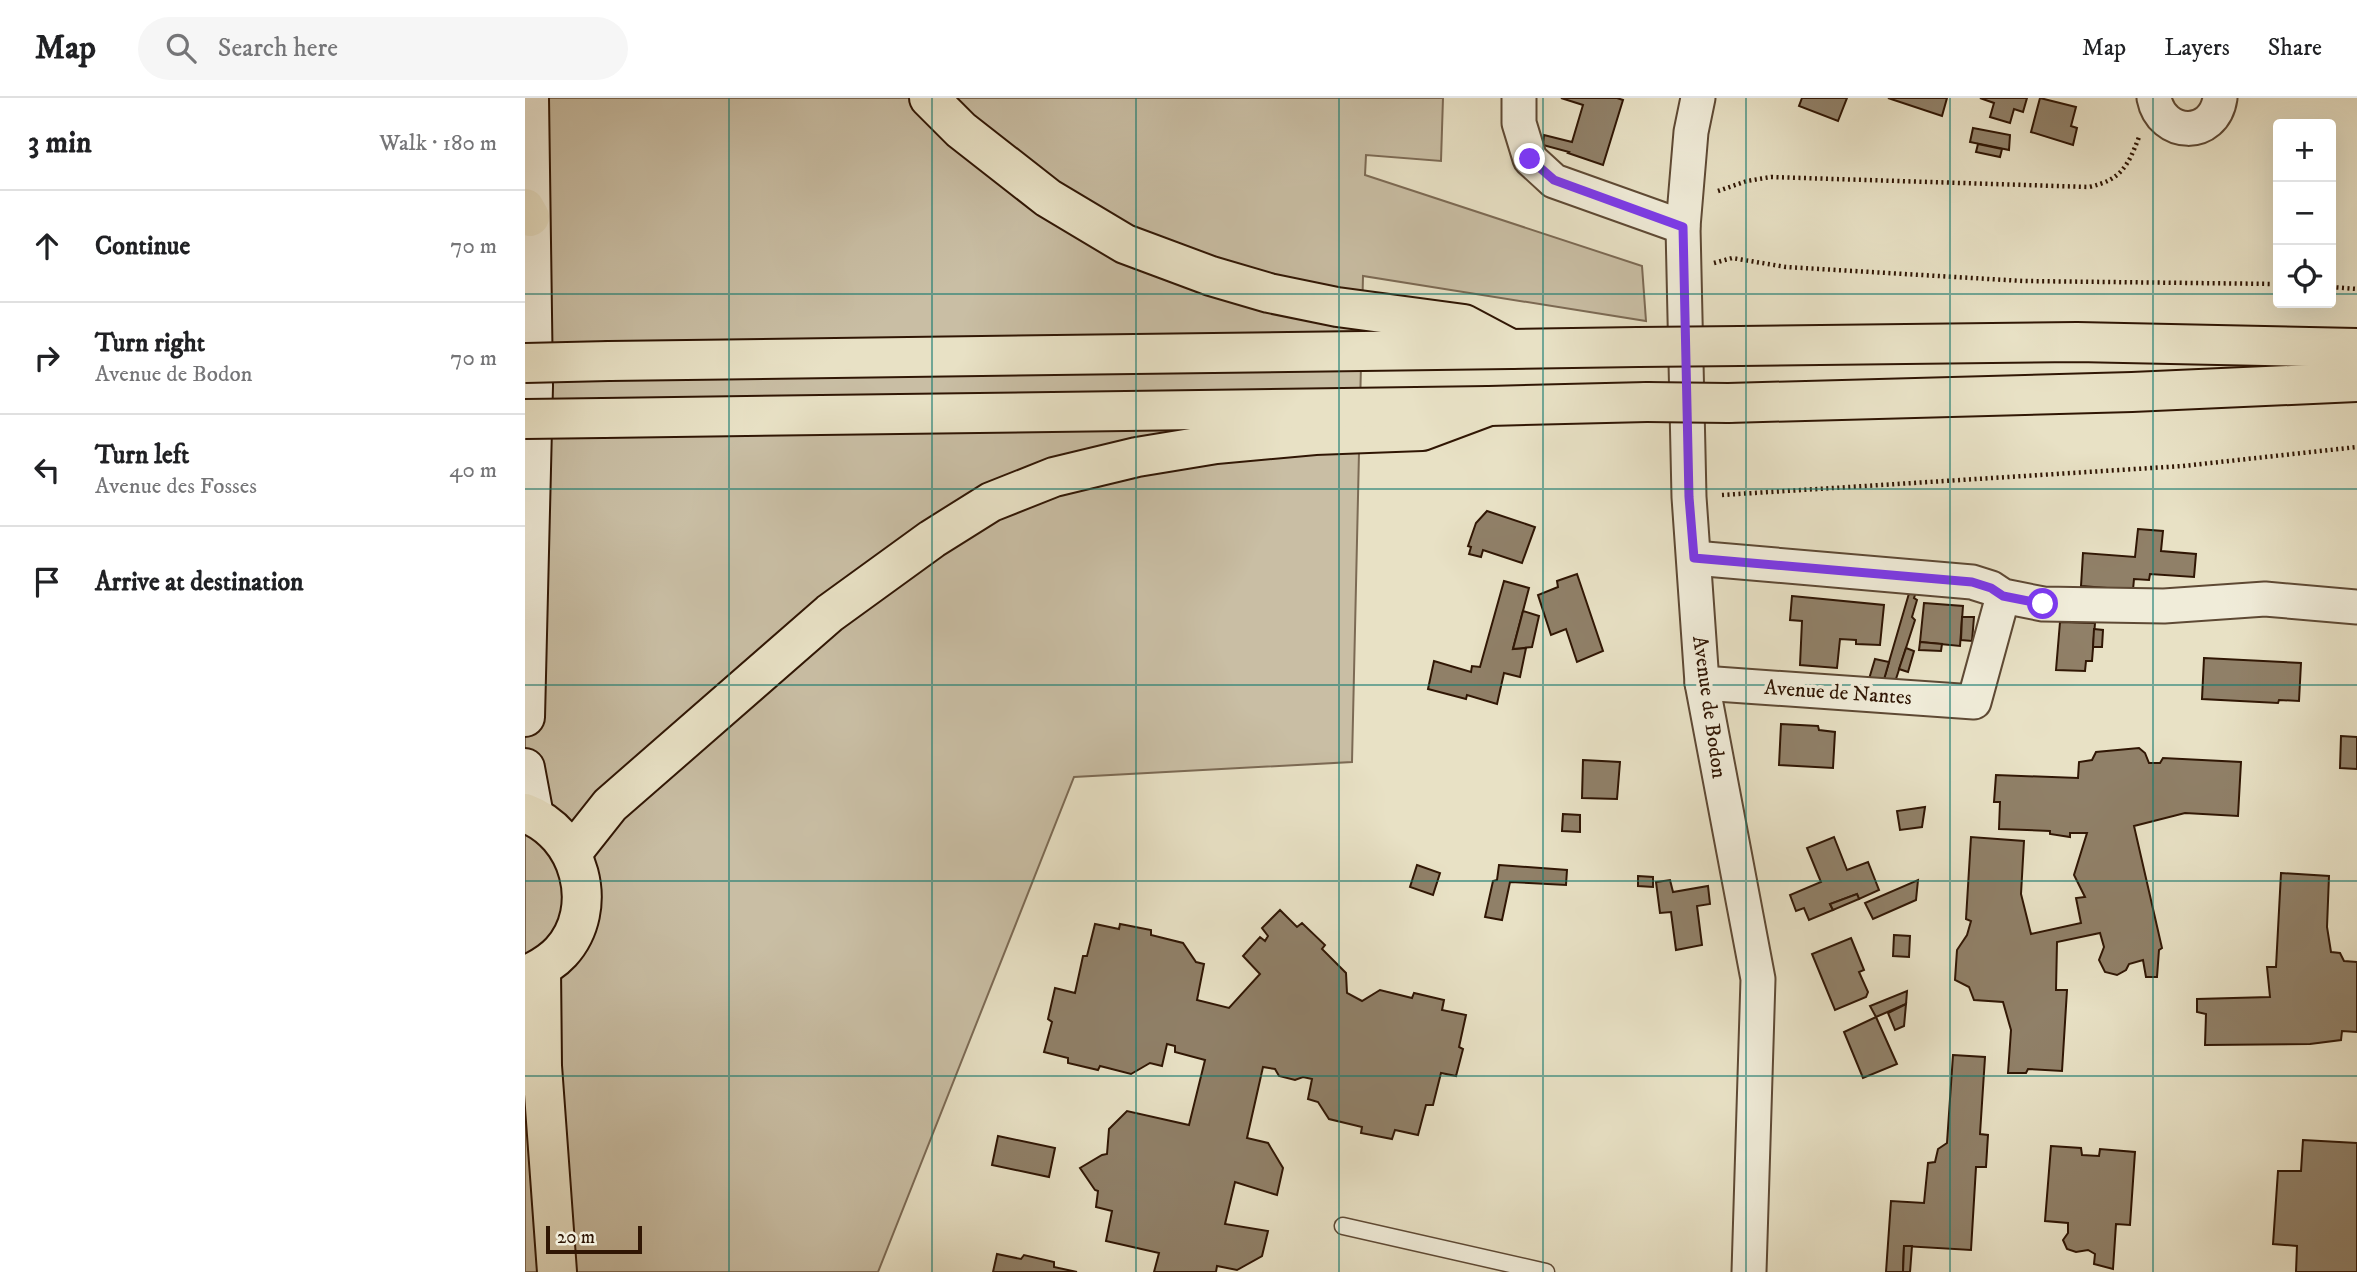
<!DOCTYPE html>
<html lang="en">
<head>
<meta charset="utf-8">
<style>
  body { margin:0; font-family:"IM FELL DW Pica",serif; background:#f6f6f6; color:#202124 }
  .controls { position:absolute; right:21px; top:21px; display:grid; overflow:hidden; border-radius:7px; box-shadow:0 7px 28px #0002 }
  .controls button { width:63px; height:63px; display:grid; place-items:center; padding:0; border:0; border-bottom:2px solid #e0e0e0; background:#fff; color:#202124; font:35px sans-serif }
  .scale { position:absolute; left:21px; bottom:18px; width:96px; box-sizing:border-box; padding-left:7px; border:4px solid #301604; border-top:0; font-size:19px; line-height:24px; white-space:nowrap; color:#301604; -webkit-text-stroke:5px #f0ecd9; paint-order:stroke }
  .stop { position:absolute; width:21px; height:21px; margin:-16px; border:5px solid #7c3aed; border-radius:50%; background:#fff }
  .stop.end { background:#7c3aed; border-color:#fff; box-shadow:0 2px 7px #0008 }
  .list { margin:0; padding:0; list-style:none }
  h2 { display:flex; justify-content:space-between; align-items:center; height:91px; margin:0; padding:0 28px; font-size:30px }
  h2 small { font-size:23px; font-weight:400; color:#757577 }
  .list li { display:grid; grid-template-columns:46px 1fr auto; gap:21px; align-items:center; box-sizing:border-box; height:112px; padding:0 28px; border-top:2px solid #e0e0e0 }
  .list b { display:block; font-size:26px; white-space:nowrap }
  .list p { margin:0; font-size:23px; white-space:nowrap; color:#757577 }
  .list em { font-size:23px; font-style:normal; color:#757577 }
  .icon { flex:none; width:38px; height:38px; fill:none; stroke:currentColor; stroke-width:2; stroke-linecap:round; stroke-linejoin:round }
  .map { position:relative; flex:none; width:1832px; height:1174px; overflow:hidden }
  header { display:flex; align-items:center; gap:42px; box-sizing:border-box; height:98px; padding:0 35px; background:#fff; border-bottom:2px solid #e0e0e0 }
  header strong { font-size:33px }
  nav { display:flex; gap:38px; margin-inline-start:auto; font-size:24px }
  .search { width:490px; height:63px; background:#f6f6f6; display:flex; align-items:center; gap:18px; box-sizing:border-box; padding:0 24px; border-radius:38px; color:#757577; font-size:26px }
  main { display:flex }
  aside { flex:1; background:#fff }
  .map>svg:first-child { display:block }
  .green { fill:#c9bea4; stroke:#7c6a54; stroke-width:2 }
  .building { fill:#908068; stroke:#301604; stroke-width:2 }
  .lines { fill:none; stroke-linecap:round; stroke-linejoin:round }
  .lane-casing { stroke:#5e4934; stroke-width:19 }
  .street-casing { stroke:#5e4934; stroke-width:37 }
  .secondary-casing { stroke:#301604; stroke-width:42 }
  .primary-casing { stroke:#301604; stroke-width:42 }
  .highway-casing { stroke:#301604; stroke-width:42 }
  .path { stroke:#301604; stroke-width:4.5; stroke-dasharray:2 3.5; stroke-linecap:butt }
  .lane { stroke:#f0ecd9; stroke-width:16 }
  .street { stroke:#f0ecd9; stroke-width:33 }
  .secondary { stroke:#f0ecd9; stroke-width:38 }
  .primary { stroke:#e8e1c5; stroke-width:38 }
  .highway { stroke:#e8e1c5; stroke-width:38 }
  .primary-bridge-casing { stroke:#301604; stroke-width:42; stroke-linecap:butt }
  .highway-bridge-casing { stroke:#301604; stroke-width:42; stroke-linecap:butt }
  .primary-bridge { stroke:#e8e1c5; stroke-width:38 }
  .highway-bridge { stroke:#e8e1c5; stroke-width:38 }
  .route { stroke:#7c3aed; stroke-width:9 }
  .grid { fill:none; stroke:#0f766e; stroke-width:2; stroke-opacity:0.55 }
  .labels { text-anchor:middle; stroke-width:7; stroke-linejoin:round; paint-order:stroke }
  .street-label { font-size:21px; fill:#301604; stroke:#f0ecd9 }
</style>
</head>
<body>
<header>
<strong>Map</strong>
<div class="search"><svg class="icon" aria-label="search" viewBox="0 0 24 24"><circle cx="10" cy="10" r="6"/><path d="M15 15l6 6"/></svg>Search here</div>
<nav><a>Map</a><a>Layers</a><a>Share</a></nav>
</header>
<main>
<aside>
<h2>3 min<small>Walk · 180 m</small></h2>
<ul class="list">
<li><svg class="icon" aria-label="ahead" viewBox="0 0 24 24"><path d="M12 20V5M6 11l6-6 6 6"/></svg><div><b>Continue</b></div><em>70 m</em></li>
<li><svg class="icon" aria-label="right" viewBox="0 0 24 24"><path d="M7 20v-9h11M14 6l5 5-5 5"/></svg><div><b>Turn right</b><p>Avenue de Bodon</p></div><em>70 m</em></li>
<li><svg class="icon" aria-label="left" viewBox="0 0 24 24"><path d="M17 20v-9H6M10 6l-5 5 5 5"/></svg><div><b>Turn left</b><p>Avenue des Fosses</p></div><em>40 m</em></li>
<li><svg class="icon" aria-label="arrive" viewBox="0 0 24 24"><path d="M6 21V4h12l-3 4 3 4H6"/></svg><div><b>Arrive at destination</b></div></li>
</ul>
</aside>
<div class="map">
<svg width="1832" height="1174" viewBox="0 0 1832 1174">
  <rect width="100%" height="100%" fill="#e8e1c5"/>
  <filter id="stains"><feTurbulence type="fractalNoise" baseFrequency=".00286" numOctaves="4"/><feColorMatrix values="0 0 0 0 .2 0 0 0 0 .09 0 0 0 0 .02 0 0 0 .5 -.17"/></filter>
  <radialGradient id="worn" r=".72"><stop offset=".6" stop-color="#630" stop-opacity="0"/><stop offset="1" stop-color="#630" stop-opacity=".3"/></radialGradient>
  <!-- green -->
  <path class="green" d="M0,0H918L916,63L841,57L840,77L1117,168L1121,223L838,178L827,664L549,679L353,1174H0Z"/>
  <!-- building -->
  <g class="building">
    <path d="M1092,0L1098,2L1078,67L1043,55L1044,54L1018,47L1019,37L1047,44L1058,7L1036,0Z"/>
    <path d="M1277,0H1322L1313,23L1274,8Z"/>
    <path d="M1363,0H1422L1417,18Z"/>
    <path d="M1455,0H1502L1498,14L1489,11L1485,25L1465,19L1469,5Z"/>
    <path d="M1515,0L1551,9L1546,28L1552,30L1548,47L1506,34Z"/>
    <path d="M1448,30L1485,37L1484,52L1445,44Z"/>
    <path d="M1453,46L1477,51L1475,59L1451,54Z"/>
    <path d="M962,413L1010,429L997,465L958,452L956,459L944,456L946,449L943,448L951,425Z"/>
    <path d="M1613,431L1638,433L1636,453L1671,456L1669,479L1625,476L1624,482L1609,481L1608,492L1556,488L1558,455L1610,459Z"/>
    <path d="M1052,476L1078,553L1052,564L1041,531L1026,537L1013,497L1033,489L1032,483Z"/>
    <path d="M979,483L1004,490L988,551L1001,550L995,579L979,575L972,606L942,597L941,601L903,591L909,563L946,574L947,568L955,569Z"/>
    <path d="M1385,492L1391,494L1389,500L1392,502L1387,519L1390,522L1370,584L1359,581Z"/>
    <path d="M1267,498L1359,507L1355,547L1331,546V542L1315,541L1312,570L1275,567L1277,523L1265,522Z"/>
    <path d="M1399,505L1438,508L1435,548L1395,544Z"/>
    <path d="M998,513L1014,518L1007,549L988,551Z"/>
    <path d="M1437,519H1449L1447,543L1436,542Z"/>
    <path d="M1535,524L1570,525L1567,563H1561L1560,573L1531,572Z"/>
    <path d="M1569,531L1578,532L1577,549H1568Z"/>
    <path d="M1395,544L1417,546L1416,553L1394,552Z"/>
    <path d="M1381,550L1389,553L1383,574L1374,571Z"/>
    <path d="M1679,560L1776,565L1774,603L1754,602L1753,605L1677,601Z"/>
    <path d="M1350,561L1364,564L1358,585L1344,581Z"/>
    <path d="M1256,626L1293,628L1294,632L1310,634L1308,670L1254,667Z"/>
    <path d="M1816,638L1832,639V671L1815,670Z"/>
    <path d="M1614,650L1620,655L1624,665H1635L1638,660L1716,664L1713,718L1660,715L1609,728L1637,850L1634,852L1632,879H1621L1618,862L1604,866L1601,872L1592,877L1580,874L1574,862L1579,849L1575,835L1532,844L1531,892H1542L1537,973L1503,971L1501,975H1483L1486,932L1478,904L1449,902L1444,889L1430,882L1432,852L1442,837L1446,823L1441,821L1446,739L1499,743L1496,796L1506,836L1556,825L1551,800L1560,799L1549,777L1562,735H1545V739L1525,736V733L1474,731L1475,704H1469L1471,677L1553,680L1554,664L1567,662L1571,654Z"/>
    <path d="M1058,662L1095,664L1092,701L1057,700Z"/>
    <path d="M1400,709L1397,729L1375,732L1372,713Z"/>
    <path d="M1038,716L1055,717V734L1037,733Z"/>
    <path d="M1309,739L1322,772L1343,764L1354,792L1334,801L1332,796L1305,806L1308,812L1284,822L1279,810L1271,813L1265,797L1296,784L1282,750Z"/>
    <path d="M892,767L915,775L908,797L885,789Z"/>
    <path d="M974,767L1042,772L1041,787L985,784L977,822L960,819L968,783L972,782Z"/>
    <path d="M1756,775L1804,778L1802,829L1806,854L1815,855L1819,863L1832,864V934L1817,933L1816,942L1785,946L1680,947L1681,916L1672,914V901L1745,899L1742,869H1751Z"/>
    <path d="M1113,778L1128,779V789L1113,788Z"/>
    <path d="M1145,782L1148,794L1183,788L1185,806L1172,808L1177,847L1151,852L1146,814L1135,815L1131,784Z"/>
    <path d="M1393,782L1391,802L1348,821L1340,805Z"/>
    <path d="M1332,796L1334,801L1308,812L1305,806Z"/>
    <path d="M755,812L772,829L777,825L800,847L797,851L821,875L822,895L837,903L855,892L887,900L889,895L919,902L917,912L941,917L934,949L938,951L931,978L916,975L908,1007H901L893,1037L870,1032L867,1041L836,1035L837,1029L804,1021L793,1004L783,1001L787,981L778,979L770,982L754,978L750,971L738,969L722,1040L743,1045L758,1070L752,1097L710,1084L700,1126L743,1133L737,1158L712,1172L692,1168L691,1174H629L634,1155L581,1143L587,1113L571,1109L573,1093L570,1092L555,1070L577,1057L582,1056L584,1031L602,1013L664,1027L680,962L650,954V948L642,946L637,968L625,965L606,976L575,968L573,972L543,965V960L519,954L527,924L523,921L530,890L550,895L558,858H562L570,826L594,831L595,826L626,832V837L658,845L671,864L679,866L672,902L704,910L735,876L718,858L735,839L740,843L743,838L737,830Z"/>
    <path d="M1369,837L1385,838L1384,859L1368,858Z"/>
    <path d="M1326,840L1339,872L1334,874L1343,894L1341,899L1310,912L1287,856Z"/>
    <path d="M1382,893L1381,906L1351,919L1345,908Z"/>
    <path d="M1381,906L1379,928L1370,932L1363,915Z"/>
    <path d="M1351,919L1372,966L1338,980L1319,934Z"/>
    <path d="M1428,957L1460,959L1455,1036L1463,1037L1461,1069H1451L1446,1152L1379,1148L1378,1174H1361L1366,1103L1399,1105L1403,1065L1410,1064L1413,1051L1422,1045Z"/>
    <path d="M473,1038L530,1050L524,1079L467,1067Z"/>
    <path d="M1778,1042L1832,1045V1174H1771L1772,1148L1748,1146L1753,1073H1776Z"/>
    <path d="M1526,1048L1556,1050L1557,1057L1574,1058L1575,1051L1610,1054L1605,1127L1591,1126L1588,1171L1569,1166L1570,1156L1563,1152L1551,1154L1542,1151L1538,1142L1543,1135V1125L1520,1123Z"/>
    <path d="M1379,1148H1387L1385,1174H1378Z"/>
    <path d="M472,1156L496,1161L499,1157L529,1164V1169L552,1174H468Z"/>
  </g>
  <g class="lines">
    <!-- lane casing -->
    <g class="lane-casing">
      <path id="lane" d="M818,1128L1021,1174"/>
    </g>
    <!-- street casing -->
    <g class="street-casing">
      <g id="street">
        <path d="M994,0V25L1005,61L1029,83L1158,129"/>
        <path d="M1173,0L1166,34L1158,129L1164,399L1177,585L1233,881L1224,1174"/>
        <path d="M1629,0C1637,40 1689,41 1695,0"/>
        <path d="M1169,460L1447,484L1466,490L1478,498L1518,506L1639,508L1740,501L1832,509"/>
        <path d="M1177,585L1449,604L1478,498"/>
      </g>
    </g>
    <!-- secondary casing -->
    <g class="secondary-casing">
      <g id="secondary">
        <path d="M0,619L8,288L4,0"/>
        <path d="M0,670L9,718"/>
      </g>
    </g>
    <!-- primary casing -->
    <g class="primary-casing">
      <g id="primary">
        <path d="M404,0L436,32L523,100L600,146L686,178L744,195L812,209L939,226L986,251L1113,249"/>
        <path d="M1215,248L1552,244L1832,250"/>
        <path d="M1203,305L1607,294L1832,284"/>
        <path d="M0,715C55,735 76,810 36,854C26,865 13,872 0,878"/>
        <path d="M47,755L85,707L305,515L407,441L466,404L529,379L612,359L691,346L790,337L897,333L964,308L1122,304"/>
        <path d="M16,871L17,968L32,1174"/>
      </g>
    </g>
    <!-- highway casing -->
    <g class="highway-casing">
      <g id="highway">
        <path d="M0,110L5,119"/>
        <path d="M84,263L986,251"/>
        <path d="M78,320L964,308"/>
      </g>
    </g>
    <!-- path -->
    <g class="path">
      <path d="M1193,93L1222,83L1246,79L1564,89C1596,82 1603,68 1614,39"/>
      <path d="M1189,165L1207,160L1261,169L1498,183L1753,186"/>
      <path d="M1806,189L1832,191"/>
      <path d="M1197,397L1658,368L1832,349"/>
    </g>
    <!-- lane -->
    <use href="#lane" class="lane"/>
    <!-- street -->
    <use href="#street" class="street"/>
    <!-- secondary -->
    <use href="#secondary" class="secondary"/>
    <!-- primary -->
    <use href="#primary" class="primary"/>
    <!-- highway -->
    <use href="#highway" class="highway"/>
    <!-- primary-bridge casing -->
    <g class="primary-bridge-casing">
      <g id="primary-bridge">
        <path d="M1113,249L1215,248"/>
        <path d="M1122,304L1203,305"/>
      </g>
    </g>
    <!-- highway-bridge casing -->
    <g class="highway-bridge-casing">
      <g id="highway-bridge">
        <path d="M0,265L84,263"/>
        <path d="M0,321L78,320"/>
      </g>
    </g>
    <!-- primary-bridge -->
    <use href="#primary-bridge" class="primary-bridge"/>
    <!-- highway-bridge -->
    <use href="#highway-bridge" class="highway-bridge"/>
  </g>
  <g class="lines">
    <!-- route -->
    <path class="route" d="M1005,61L1029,82L1158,129L1164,399L1169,460L1447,484L1466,490L1478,498L1518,506"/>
  </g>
  <!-- grid -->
  <path class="grid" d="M204,0V1174M407,0V1174M611,0V1174M814,0V1174M1018,0V1174M1221,0V1174M1425,0V1174M1628,0V1174M0,196H1753M1806,196H1832M0,391H1832M0,587H1832M0,783H1832M0,978H1832"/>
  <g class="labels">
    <!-- street labels -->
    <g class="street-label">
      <text transform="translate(1313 594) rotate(4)" y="7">Avenue de Nantes</text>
      <text transform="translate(1185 609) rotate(82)" y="7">Avenue de Bodon</text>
    </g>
  </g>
  <rect width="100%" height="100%" filter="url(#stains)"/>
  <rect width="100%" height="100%" fill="url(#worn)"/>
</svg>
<div class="controls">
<button>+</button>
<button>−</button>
<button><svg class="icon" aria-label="locate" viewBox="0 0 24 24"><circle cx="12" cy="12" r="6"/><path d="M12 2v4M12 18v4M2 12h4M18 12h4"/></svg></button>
</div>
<div class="scale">20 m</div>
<div class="stop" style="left:1518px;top:506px"></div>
<div class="stop end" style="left:1005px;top:61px"></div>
</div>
</main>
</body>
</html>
